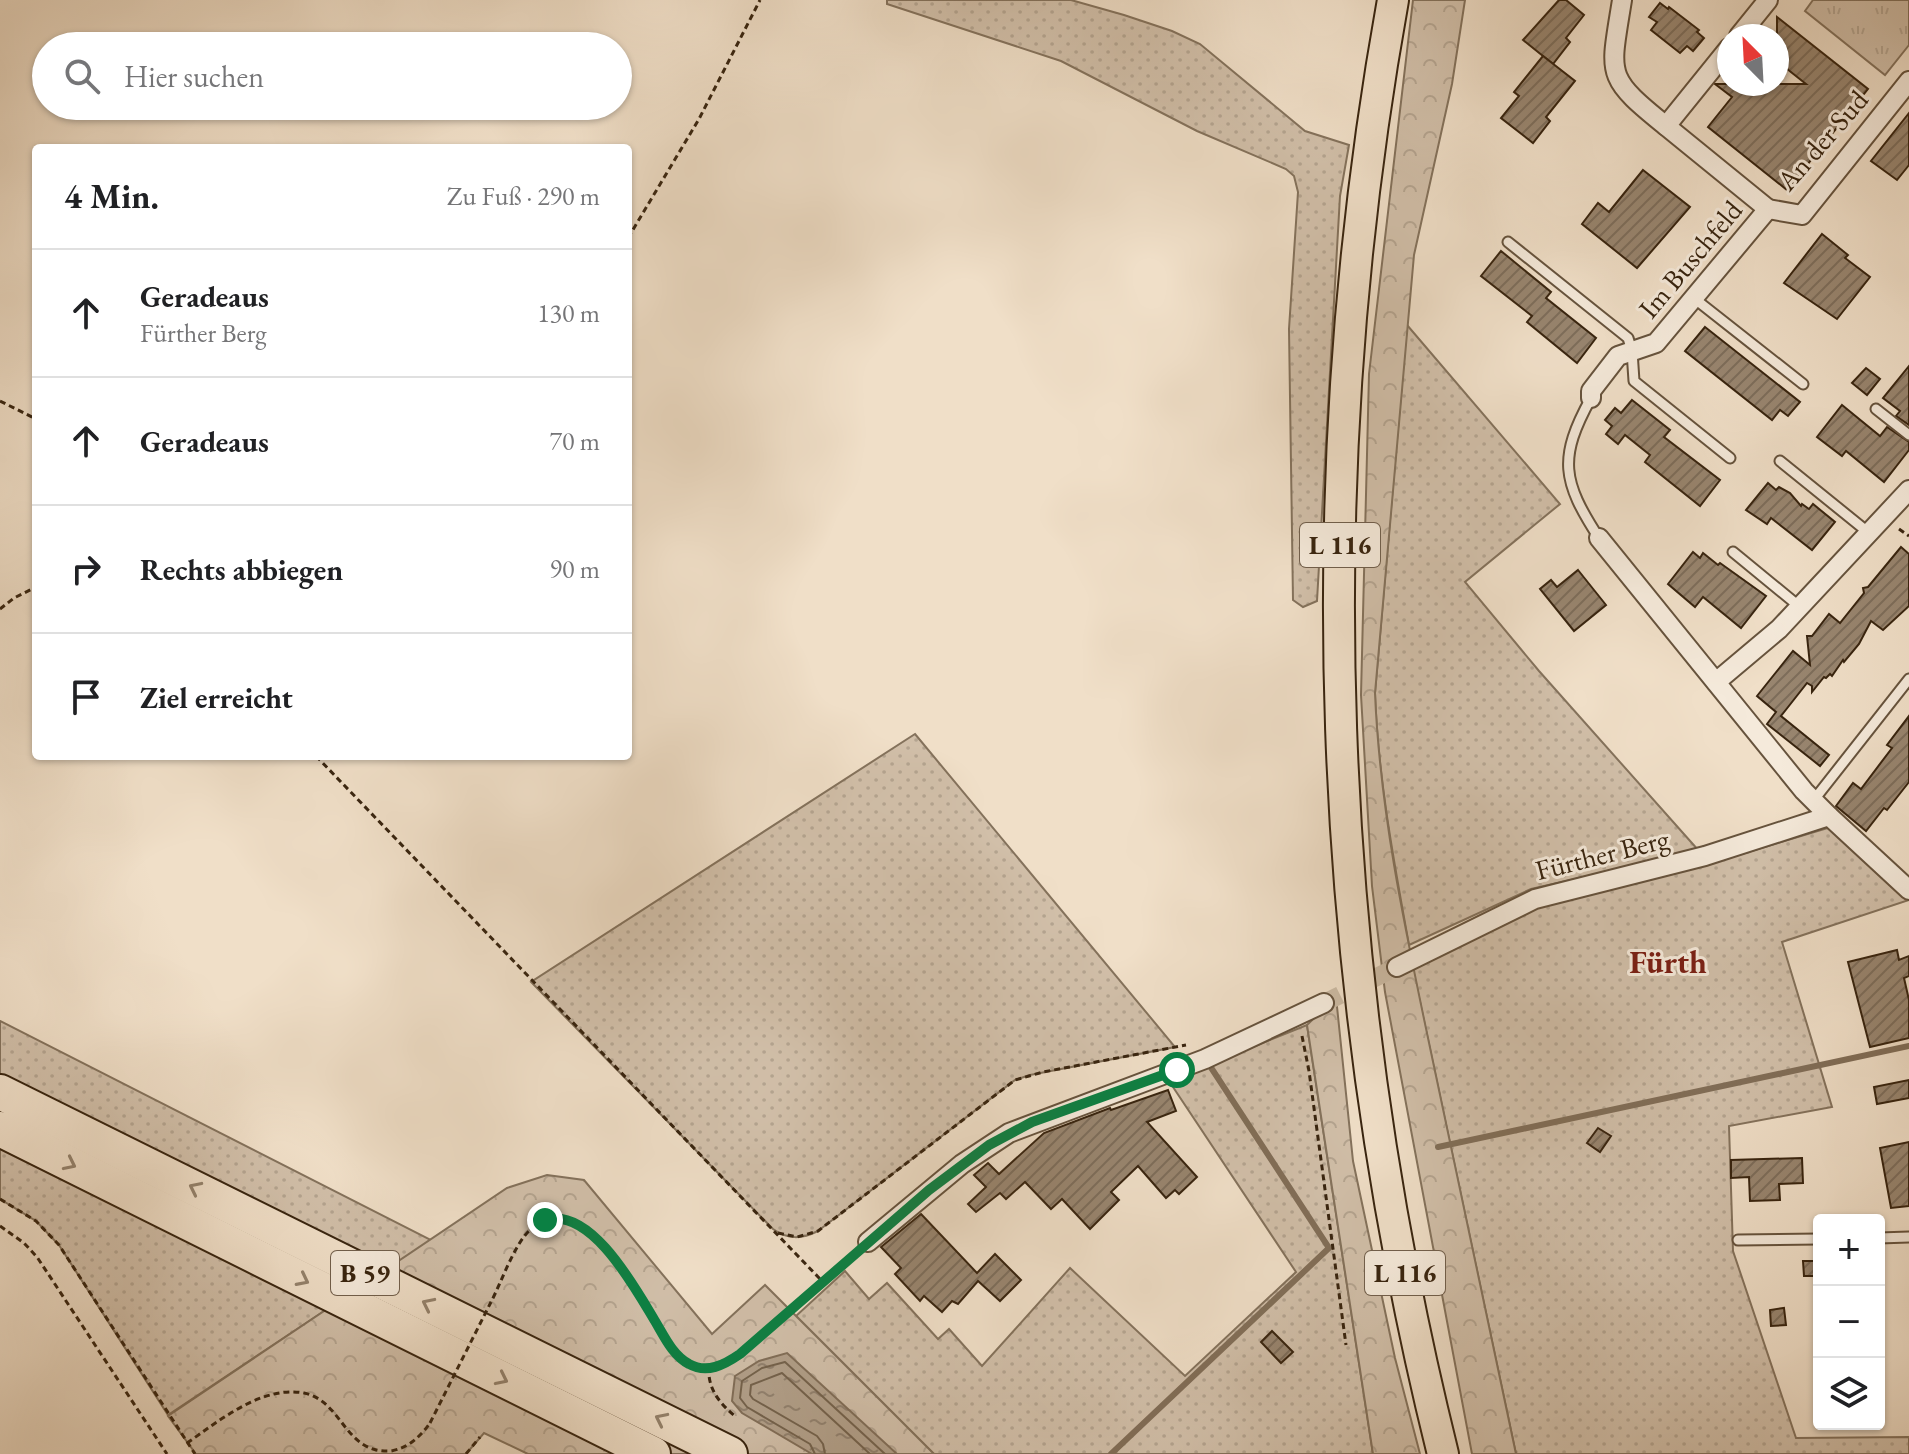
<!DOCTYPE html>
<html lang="de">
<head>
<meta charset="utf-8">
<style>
  body { margin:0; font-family:"EB Garamond",serif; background:#f6f6f6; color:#202124 }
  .controls { position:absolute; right:24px; bottom:24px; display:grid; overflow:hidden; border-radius:8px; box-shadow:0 2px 6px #0004 }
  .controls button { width:72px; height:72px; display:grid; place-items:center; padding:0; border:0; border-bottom:2px solid #e0e0e0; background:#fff; color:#202124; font:40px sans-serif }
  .compass { position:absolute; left:1717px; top:24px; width:72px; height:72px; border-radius:50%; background:#fff; box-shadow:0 2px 6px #0004; rotate:336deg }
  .stop { position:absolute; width:24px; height:24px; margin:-18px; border:6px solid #0b8043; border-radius:50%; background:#fff }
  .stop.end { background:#0b8043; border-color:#fff; box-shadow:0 2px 8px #0008 }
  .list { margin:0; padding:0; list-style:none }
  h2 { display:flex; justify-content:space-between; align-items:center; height:104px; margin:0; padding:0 32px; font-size:34px }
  h2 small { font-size:26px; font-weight:400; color:#757577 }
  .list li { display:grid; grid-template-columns:52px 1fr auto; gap:24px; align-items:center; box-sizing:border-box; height:128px; padding:0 32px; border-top:2px solid #e0e0e0 }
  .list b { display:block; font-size:30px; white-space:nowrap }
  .list p { margin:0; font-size:26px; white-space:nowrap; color:#757577 }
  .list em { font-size:26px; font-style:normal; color:#757577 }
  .icon { flex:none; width:44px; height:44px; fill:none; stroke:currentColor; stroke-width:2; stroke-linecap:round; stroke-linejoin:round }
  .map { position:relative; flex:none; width:1909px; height:1454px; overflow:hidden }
  .search { position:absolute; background:#fff; box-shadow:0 2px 6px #0004; left:32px; top:32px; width:600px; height:88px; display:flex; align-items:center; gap:20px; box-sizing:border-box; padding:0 28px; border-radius:44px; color:#757577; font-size:30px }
  .panel { position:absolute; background:#fff; box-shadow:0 2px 6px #0004; left:32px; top:144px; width:600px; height:616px; border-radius:8px }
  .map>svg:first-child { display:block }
  .grass { fill:url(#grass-dots); stroke:#84725c; stroke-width:2 }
  .forest { fill:url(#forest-crowns); stroke:#84725c; stroke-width:2 }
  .park { fill:url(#park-tufts); stroke:#84725c; stroke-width:2 }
  .water { fill:url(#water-ripples); stroke:#816e58; stroke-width:2 }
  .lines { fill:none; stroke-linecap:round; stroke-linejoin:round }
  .shore { stroke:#74624c; stroke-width:2 }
  .stream { stroke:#816e58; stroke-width:6 }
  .building { fill:url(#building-hatch); stroke:#38240f; stroke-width:2 }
  .minor-tunnel { stroke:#cbbaa3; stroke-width:18; stroke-dasharray:18 9; stroke-linecap:butt }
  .service-casing { stroke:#66533d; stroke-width:13 }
  .minor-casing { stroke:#66533d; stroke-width:22 }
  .primary-casing { stroke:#38240f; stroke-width:34 }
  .motorway-casing { stroke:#38240f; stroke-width:38 }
  .path { stroke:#38240f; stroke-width:3; stroke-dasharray:6 4; stroke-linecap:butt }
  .service { stroke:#f5eadb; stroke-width:9 }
  .minor { stroke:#f5eadb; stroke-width:18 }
  .primary { stroke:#f0dfc8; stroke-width:30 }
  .motorway { stroke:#f0dfc8; stroke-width:34 }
  .path-bridge { stroke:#38240f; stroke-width:3; stroke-dasharray:6 4; stroke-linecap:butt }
  .oneway { stroke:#94826c }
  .route { stroke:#0b8043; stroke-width:10 }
  .labels { text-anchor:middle; stroke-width:6; stroke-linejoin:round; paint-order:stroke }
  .shield { fill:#f5eadb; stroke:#715f4c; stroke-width:2 }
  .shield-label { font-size:26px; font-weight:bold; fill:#38240f }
  .street-label { font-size:28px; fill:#38240f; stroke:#f5eadb }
  .quarter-label { font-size:32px; font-weight:bold; fill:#7a1f14; stroke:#f5eadb }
</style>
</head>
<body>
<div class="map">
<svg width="1909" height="1454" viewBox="0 0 1909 1454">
  <defs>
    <pattern id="grass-dots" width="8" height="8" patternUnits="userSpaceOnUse" patternTransform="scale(2)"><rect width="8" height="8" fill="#d1bfa9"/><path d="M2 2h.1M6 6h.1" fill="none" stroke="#b4a490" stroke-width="1.8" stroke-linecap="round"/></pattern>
    <pattern id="forest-crowns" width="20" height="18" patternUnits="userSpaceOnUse" patternTransform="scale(2)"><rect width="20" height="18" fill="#d1bfa9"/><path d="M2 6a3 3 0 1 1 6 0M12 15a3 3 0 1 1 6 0" fill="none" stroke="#b4a490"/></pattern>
    <pattern id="park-tufts" width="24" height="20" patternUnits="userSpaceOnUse" patternTransform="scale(2)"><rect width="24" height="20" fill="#d1bfa9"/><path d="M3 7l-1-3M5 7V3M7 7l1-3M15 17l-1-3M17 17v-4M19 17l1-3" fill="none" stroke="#b4a490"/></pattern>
    <pattern id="water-ripples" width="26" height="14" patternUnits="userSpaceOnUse" patternTransform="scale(2)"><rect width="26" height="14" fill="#b19f89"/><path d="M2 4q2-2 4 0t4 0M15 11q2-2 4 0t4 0" fill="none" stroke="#91816e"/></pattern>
    <pattern id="building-hatch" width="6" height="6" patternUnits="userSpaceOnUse" patternTransform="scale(2)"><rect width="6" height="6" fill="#98856f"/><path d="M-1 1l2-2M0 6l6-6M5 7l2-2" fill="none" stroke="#7d6d5a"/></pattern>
  </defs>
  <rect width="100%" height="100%" fill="#f0dfc8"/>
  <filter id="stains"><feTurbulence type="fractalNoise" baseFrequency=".0025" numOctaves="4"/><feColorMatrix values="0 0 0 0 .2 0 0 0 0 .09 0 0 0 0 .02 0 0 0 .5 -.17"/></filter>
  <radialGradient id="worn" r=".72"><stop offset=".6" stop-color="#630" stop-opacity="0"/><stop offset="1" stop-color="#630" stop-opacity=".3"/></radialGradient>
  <!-- grass -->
  <g class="grass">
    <path d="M887,0H1071L1124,15L1172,31L1200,44L1305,131L1349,145L1340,196L1317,601L1303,607L1293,600L1289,329L1298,192L1294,176L1286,169L1197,131L1061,61L887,4Z"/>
    <path d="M1407,325L1560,504L1465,582L1539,671L1699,851L1531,889L1409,945C1394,862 1378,778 1375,693Z"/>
    <path d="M915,734L1175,1047L1030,1075L1015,1080L818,1231C802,1239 788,1240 773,1229L531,982Z"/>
    <path d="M1831,827L1909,900L1782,942L1832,1107L1729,1126L1733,1251L1796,1438L1909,1437V1454H1516L1413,969L1514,915L1551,901L1735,856Z"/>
    <path d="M0,1021L431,1240L168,1415L59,1245L36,1221L0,1199Z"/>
    <path d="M1307,1025L1373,1454H934L796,1316L845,1271L869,1299L887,1283L938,1339L949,1329L982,1366L1070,1268L1185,1376L1296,1272L1169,1081Z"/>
  </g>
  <!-- forest -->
  <g class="forest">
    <path d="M1413,0H1465L1452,84L1414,255L1375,693C1380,816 1407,938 1432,1057C1460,1190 1488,1322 1516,1454H1472L1385,992L1372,886L1361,695L1369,374Z"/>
    <path d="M1336,997L1353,1161L1395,1358L1420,1454H1373L1307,1025Z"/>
    <path d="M547,1175L584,1180L712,1334L765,1285L934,1454H528L484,1433L466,1454H196L168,1416L507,1188Z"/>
  </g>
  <!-- park -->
  <path class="park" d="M1813,0H1909V45L1885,75L1805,11Z"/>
  <!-- water -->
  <path class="water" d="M787,1353L897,1454H812L742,1413L732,1401L735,1376L759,1361Z"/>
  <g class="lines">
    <!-- shore -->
    <g class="shore">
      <path d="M815,1454L810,1444L747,1407L740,1398L742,1381L762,1368L785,1362L885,1454"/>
      <path d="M825,1454L823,1444L817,1436L753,1399L750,1395L751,1385L782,1373L870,1454"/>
    </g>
    <!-- stream -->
    <g class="stream">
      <path d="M1438,1147L1909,1046"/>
      <path d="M1111,1454L1329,1248L1210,1066"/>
    </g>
  </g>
  <!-- building -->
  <g class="building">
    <path d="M1559,0H1566L1584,15L1566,38L1570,42L1553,64L1523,40Z"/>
    <path d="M1660,3L1668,9L1669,7L1699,30L1697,32L1704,38L1693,51L1687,46L1680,53L1651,30L1657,22L1649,17Z"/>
    <path d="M1777,17L1868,89L1787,190L1708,127L1732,97L1715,84H1806L1777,61Z"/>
    <path d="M1543,56L1575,81L1546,117L1550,121L1533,143L1501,118L1519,96L1514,92Z"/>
    <path d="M1909,113V165L1897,180L1871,161Z"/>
    <path d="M1643,170L1690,207L1637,268L1582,224L1598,203L1609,212Z"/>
    <path d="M1822,234L1848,255L1845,258L1870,277L1837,319L1784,283Z"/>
    <path d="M1501,251L1551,292L1546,298L1596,338L1577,363L1527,322L1532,316L1481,276Z"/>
    <path d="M1705,327L1800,402L1788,416L1780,410L1772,420L1685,351Z"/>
    <path d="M1909,366V425L1896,416L1900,411L1883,398Z"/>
    <path d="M1866,368L1880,379L1867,395L1852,383Z"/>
    <path d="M1632,400L1670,430L1664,437L1720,480L1700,506L1645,462L1650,455L1625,435L1618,444L1606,434L1612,426L1605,420L1615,408L1621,413Z"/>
    <path d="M1842,405L1880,436L1887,427L1909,442V450L1884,482L1846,451L1842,456L1817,437Z"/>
    <path d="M1768,483L1776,490L1779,487L1790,493L1801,506L1802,504L1809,509L1813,504L1835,522L1812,550L1771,518L1767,524L1746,510Z"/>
    <path d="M1901,547L1909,554V606L1883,630L1871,621L1859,644L1844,662L1843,660L1832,676L1830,674L1826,678L1824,677L1812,692V686L1807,683L1781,716L1829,755L1820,766L1767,724L1776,712L1757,696L1793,651L1810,665L1807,636H1812L1829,614L1840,623L1864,593L1863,588L1868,587Z"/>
    <path d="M1693,552L1700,558L1703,553L1718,565L1720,563L1766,596L1741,628L1703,597L1695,607L1668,584Z"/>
    <path d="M1578,570L1606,605L1574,631L1540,589L1551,580L1557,587Z"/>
    <path d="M1909,716V782L1887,810L1884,808L1866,831L1836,806L1853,783L1861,789L1892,748L1887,745Z"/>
    <path d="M1897,950L1899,960L1909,956V976L1904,978L1909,1000V1038L1870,1047L1848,962Z"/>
    <path d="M1909,1080V1098L1877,1104L1874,1087Z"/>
    <path d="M1168,1090L1176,1111L1147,1122L1197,1177L1179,1194L1175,1190L1166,1198L1138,1166L1111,1192L1119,1200L1090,1229L1062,1199L1051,1209L1025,1182L1006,1199L1000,1193L976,1212L968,1204L986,1187L974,1175L988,1163L999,1174L1044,1133L1110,1108L1111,1110Z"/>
    <path d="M1598,1128L1611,1136L1600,1152L1587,1143Z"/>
    <path d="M1909,1142V1206L1891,1208L1880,1148Z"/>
    <path d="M1802,1158L1803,1183L1779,1184L1780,1200L1750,1201L1749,1177L1731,1178V1160Z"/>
    <path d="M921,1214L977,1273L995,1254L1021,1280L1000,1301L978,1281L958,1304L952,1301L942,1312L924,1296L920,1301L895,1274L901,1268L881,1247Z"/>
    <path d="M1803,1261H1818V1276H1804Z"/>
    <path d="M1784,1308L1786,1325L1771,1326L1770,1310Z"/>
    <path d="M1272,1331L1293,1352L1281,1363L1261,1342Z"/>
  </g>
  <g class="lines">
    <!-- minor-tunnel -->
    <path class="minor-tunnel" d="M1324,1003L1397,967"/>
    <!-- service casing -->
    <g class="service-casing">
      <g id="service">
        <path d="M1508,242L1628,338L1632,351L1634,381L1730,458"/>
        <path d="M1695,299L1803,384"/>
        <path d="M1591,398C1558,458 1562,481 1599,538"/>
        <path d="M1876,409L1909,435"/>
        <path d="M1780,461L1869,533"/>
        <path d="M1733,552L1800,607"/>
        <path d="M1813,801L1909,679"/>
        <path d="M1879,1238L1909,1237"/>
        <path d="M1738,1240L1819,1239"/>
      </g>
    </g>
    <!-- minor casing -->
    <g class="minor-casing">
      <g id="minor">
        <path d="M1622,0C1610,76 1604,76 1666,126"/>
        <path d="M1739,36L1768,0"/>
        <path d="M1768,209L1802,215L1909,81"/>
        <path d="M1591,398V391L1618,356L1656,343L1768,209L1666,126L1729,48"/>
        <path d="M1599,538L1804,791L1829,816"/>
        <path d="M1716,682L1779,629L1909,490"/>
        <path d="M1397,967L1535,899L1705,856L1829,816L1909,890"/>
        <path d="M868,1242L962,1164L1009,1133L1205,1059L1324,1003"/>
      </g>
    </g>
    <!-- primary casing -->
    <g class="primary-casing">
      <path id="primary" d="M1393,0C1306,481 1325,980 1443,1454"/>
    </g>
    <!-- motorway casing -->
    <g class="motorway-casing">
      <g id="motorway">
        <path d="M0,1092L730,1454"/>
        <path d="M0,1129L653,1454"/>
      </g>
    </g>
    <!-- path -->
    <g class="path">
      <path d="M628,238L699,119L760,0"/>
      <path d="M0,401L36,419"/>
      <path d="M1899,529L1909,536"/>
      <path d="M0,609L14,598L36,587"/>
      <path d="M316,756L822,1281C803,1297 737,1362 719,1367C706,1370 690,1368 679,1358C650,1329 592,1177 532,1228C515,1242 502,1281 491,1302"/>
      <path d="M1302,1036L1309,1071L1346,1345"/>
      <path d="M0,1199L36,1221L59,1245L195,1454"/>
      <path d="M0,1226L24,1243L37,1257L167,1454"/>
      <path d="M778,1233L797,1237L818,1231L1015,1080L1043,1072L1186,1045"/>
      <path d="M822,1281L855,1253"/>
      <path d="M709,1367C707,1388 720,1404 735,1416"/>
      <path d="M187,1443C219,1421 262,1385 304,1393C343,1401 344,1454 391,1451C408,1448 420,1437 430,1423"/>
      <path d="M466,1454L480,1437"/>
    </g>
    <!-- service -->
    <use href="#service" class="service"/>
    <!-- minor -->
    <use href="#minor" class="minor"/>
    <!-- primary -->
    <use href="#primary" class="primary"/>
    <!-- motorway -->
    <use href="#motorway" class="motorway"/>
    <!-- path-bridge -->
    <path class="path-bridge" d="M430,1423L491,1302"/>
  </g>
  <!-- one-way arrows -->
  <defs><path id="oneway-chevron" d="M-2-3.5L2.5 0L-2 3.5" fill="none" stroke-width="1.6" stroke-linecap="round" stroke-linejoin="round" transform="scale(2)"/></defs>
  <g class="oneway">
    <use href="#oneway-chevron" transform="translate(70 1164) rotate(26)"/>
    <use href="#oneway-chevron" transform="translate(195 1188) rotate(-154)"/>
    <use href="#oneway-chevron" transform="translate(303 1280) rotate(27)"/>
    <use href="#oneway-chevron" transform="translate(428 1304) rotate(-154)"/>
    <use href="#oneway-chevron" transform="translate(502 1379) rotate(26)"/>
    <use href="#oneway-chevron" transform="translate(661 1419) rotate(-154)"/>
  </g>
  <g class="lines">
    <!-- route -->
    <path class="route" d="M545,1220C591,1206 635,1288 655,1321C664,1336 673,1356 689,1364C707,1374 724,1365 740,1354L929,1190L989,1145L1032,1122L1177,1070"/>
  </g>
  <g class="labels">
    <!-- shield labels -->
    <g class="shield">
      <rect x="1300" y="523" width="80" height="44" rx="6"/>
      <rect x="331" y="1251" width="68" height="44" rx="6"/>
      <rect x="1365" y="1251" width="80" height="44" rx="6"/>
    </g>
    <g class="shield-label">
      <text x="1340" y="554">L 116</text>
      <text x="365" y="1282">B 59</text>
      <text x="1405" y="1282">L 116</text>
    </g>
    <!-- street labels -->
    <g class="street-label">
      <text transform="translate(1822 140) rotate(-49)" y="10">An der Sud</text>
      <text transform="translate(1690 259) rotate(-50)" y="10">Im Buschfeld</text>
      <text transform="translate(1602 854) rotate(-14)" y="10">Fürther Berg</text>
    </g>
    <!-- quarter labels -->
    <g class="quarter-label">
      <text x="1668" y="973">Fürth</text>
    </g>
  </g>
  <rect width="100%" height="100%" filter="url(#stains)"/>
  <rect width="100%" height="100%" fill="url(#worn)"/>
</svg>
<div class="controls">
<button>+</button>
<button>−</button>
<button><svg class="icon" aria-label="layers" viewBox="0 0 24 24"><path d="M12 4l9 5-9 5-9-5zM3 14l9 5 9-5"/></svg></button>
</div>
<svg class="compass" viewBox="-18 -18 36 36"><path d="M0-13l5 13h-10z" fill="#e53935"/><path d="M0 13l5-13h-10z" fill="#757577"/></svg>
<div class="stop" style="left:1177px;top:1070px"></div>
<div class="stop end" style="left:545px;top:1220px"></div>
<div class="search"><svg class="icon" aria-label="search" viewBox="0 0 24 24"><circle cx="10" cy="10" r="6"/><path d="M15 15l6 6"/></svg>Hier suchen</div>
<section class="panel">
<h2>4 Min.<small>Zu Fuß · 290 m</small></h2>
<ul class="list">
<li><svg class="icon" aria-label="ahead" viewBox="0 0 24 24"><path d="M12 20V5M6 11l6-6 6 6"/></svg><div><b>Geradeaus</b><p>Fürther Berg</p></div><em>130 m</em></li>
<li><svg class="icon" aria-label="ahead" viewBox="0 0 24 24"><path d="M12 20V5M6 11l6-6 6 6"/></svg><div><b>Geradeaus</b></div><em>70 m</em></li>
<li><svg class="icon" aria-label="right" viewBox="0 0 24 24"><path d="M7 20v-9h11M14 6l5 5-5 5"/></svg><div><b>Rechts abbiegen</b></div><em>90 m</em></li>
<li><svg class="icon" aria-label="arrive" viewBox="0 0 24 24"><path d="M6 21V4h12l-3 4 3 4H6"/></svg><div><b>Ziel erreicht</b></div></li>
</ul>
</section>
</div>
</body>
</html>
